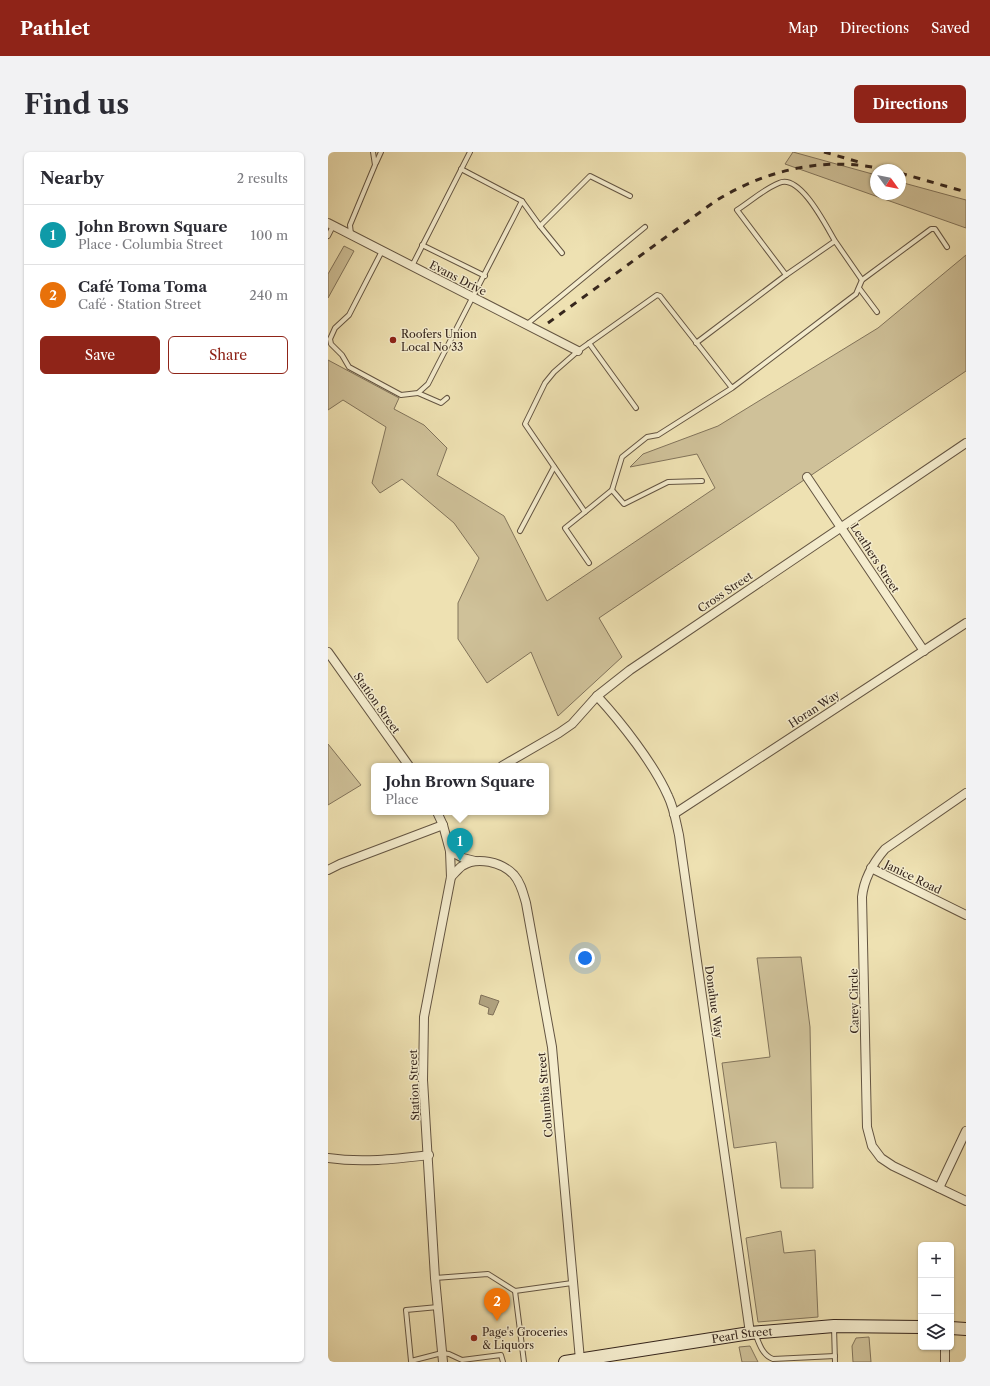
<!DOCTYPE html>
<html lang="en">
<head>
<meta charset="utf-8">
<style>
  body { margin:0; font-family:"Libre Caslon Text",serif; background:#f2f2f3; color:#2b2b33 }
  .controls { position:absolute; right:12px; bottom:12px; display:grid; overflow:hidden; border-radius:6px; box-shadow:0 1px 3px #0004 }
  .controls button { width:36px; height:36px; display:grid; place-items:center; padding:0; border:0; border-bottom:1px solid #e1e1e2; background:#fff; color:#2b2b33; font:20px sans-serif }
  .compass { position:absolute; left:542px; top:12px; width:36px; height:36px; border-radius:50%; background:#fff; box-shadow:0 1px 3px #0004; rotate:123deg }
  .you { position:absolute; left:257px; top:806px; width:14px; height:14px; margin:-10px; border:3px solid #fff; border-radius:50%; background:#1a73e8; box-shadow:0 0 0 6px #1a73e833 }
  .badge { display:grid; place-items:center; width:26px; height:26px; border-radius:50%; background:#8f2418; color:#fff; font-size:13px; font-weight:700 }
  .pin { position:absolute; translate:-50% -33px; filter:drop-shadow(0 1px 2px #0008) }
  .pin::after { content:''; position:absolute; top:21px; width:14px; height:12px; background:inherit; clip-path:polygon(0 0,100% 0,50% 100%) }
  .popup { position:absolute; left:43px; top:611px; width:178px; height:52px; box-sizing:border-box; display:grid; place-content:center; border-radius:6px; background:#fff; filter:drop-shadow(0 1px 3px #0005); font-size:13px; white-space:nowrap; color:#7c7c81 }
  .popup b { font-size:15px; color:#2b2b33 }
  .popup::after { content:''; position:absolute; left:50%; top:100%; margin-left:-8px; border:8px solid transparent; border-top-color:#fff }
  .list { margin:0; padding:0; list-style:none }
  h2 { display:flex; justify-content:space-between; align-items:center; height:52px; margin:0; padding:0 16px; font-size:17px }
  h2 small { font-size:13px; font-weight:400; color:#7c7c81 }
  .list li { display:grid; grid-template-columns:26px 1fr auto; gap:12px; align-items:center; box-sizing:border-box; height:60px; padding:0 16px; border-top:1px solid #e1e1e2 }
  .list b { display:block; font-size:15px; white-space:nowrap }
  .list p { margin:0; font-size:13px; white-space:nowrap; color:#7c7c81 }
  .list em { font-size:13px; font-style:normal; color:#7c7c81 }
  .actions { display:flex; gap:8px; padding:12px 16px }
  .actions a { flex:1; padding:9px 0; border:1px solid #8f2418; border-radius:6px; text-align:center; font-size:14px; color:#8f2418 }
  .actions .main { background:#8f2418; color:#fff }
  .icon { flex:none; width:22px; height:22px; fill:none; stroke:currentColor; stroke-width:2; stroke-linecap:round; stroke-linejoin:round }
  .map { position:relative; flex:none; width:638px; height:1210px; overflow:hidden; border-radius:6px }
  header { display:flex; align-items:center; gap:24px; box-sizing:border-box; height:56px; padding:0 20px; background:#8f2418; color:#fff }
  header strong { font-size:19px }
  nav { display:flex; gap:22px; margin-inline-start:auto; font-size:14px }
  .intro { display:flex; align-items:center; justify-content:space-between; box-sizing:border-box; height:96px; padding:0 24px }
  h1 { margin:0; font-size:28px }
  .button { padding:10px 18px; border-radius:6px; background:#8f2418; color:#fff; font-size:14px; font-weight:700 }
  main { display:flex; gap:24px; padding:0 24px }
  aside { flex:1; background:#fff; border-radius:6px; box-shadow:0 1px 3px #0004 }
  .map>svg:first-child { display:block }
  .green { fill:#cfc199; stroke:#82745b }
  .water { fill:#afa17f; stroke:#7f7058 }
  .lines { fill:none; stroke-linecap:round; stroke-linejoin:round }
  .service-casing { stroke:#645542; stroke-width:6 }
  .minor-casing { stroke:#645542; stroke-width:10 }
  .secondary-casing { stroke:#36261d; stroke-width:14 }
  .service { stroke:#f4eccd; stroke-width:4 }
  .minor { stroke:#f4eccd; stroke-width:8 }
  .secondary { stroke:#f4eccd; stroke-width:12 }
  .rail { stroke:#36261d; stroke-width:3; stroke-dasharray:7 7; stroke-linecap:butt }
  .poi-dot { fill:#8f2418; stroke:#f4eccd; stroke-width:1.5 }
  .labels { text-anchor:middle; stroke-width:3; stroke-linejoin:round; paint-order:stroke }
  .street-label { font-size:11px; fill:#36261d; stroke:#f4eccd }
  .poi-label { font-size:11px; fill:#36261d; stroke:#f4eccd; text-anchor:start }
</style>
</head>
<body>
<header>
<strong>Pathlet</strong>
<nav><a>Map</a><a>Directions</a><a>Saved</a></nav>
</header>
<div class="intro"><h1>Find us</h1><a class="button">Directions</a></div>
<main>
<aside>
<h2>Nearby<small>2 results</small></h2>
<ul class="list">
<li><span class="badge" style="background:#0f9aa8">1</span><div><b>John Brown Square</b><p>Place · Columbia Street</p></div><em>100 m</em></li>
<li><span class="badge" style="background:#e8710a">2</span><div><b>Café Toma Toma</b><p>Café · Station Street</p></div><em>240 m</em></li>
</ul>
<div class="actions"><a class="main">Save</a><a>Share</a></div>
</aside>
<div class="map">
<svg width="638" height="1210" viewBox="0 0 638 1210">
  <rect width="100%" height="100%" fill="#eee1b2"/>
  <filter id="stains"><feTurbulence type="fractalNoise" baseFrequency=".005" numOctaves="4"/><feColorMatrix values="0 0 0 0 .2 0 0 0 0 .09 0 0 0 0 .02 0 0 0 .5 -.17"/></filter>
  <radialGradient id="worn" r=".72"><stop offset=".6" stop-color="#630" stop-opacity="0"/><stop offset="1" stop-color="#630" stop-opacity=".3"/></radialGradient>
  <!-- green -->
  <g class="green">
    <path d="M465,0L548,23V42H572V30L638,48V76L457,12Z"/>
    <path d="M16,94L26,99L0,146V122Z"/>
    <path d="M638,103V219L271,466L294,505L230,564L203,500L159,531L130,487V451L151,406L126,371L74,327L52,341L44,331L58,275L15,248L0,258V208L71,246L66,257L96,273L119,296L109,323L176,364L219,449L387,336L369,302L302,315L315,302L390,274L550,176Z"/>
    <path d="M0,592L33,633L0,653Z"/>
    <path d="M473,805L482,875L485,1036H453L448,990L406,996L394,911L442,905L429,806Z"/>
    <path d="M453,1079L456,1101L487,1098L490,1165L430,1170L418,1086Z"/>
    <path d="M541,1185L543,1210H525L524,1194L528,1186Z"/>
    <path d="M422,1194L430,1210H414L411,1195Z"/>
  </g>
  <!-- water -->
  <path class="water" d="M153,843L171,849L165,863L160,862L161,856L151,852Z"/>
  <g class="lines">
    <!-- service casing -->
    <g class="service-casing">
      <g id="service">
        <path d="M48,11L53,0"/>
        <path d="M133,17L194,49"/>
        <path d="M212,74L234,101"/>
        <path d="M23,82L22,73L47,13L45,0"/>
        <path d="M0,84L5,74"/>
        <path d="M507,89C498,74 472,21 451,31C436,37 423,49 409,58L458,123L507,89L534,128"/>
        <path d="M94,93L157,124"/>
        <path d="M54,99L21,163L7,176L2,187L3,192L14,203L21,215L73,243L90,241L100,232L194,49L212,74L262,24L302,44"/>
        <path d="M84,114L142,0"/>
        <path d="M531,136L549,160"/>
        <path d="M198,173L317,75"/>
        <path d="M261,191L308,256"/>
        <path d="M368,191L458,123"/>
        <path d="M404,236L332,144L329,143L250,199L226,220L217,231L197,272L257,360L284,338L294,305L319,285L330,283L404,236L528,142L534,128L603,77H607L619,95"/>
        <path d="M90,241L113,251L119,246"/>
        <path d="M284,338L296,352L340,330L374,329"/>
        <path d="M257,360L237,376L261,411"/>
        <path d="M192,379L226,315"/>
        <path d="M107,1126L160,1122L187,1139L244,1131"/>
        <path d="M187,1139L196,1210"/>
        <path d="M110,1155L78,1158L83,1209L114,1201L121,1202L134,1208L173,1203L175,1210"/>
        <path d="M506,1175L507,1210"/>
        <path d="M427,1181C431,1191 434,1203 445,1207L507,1204"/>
      </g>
    </g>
    <!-- minor casing -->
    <g class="minor-casing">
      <g id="minor">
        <path d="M0,71L250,199"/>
        <path d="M479,325L596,499"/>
        <path d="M0,500L81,614"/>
        <path d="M269,544C293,570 326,612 340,644C346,656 348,670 351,683L422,1181"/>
        <path d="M174,614L231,581L244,572L269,544L302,518L638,291"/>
        <path d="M638,641L557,697C545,711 536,726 534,745L539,975L544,994L553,1006L565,1014L638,1049"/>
        <path d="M109,660L115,673L122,699L123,725L96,865L95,928L107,1126L115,1210"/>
        <path d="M346,662L638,471"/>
        <path d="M122,699L135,706L147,709"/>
        <path d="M543,716L638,763"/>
        <path d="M0,718L12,712L115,673"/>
        <path d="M123,725C126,722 130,717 134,714C149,704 174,710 186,723C193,731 195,741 198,751L224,895L252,1208"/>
        <path d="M0,1006C34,1011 67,1007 101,1003"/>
        <path d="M611,1036L638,979"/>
        <path d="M617,1195V1210"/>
      </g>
    </g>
    <!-- secondary casing -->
    <g class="secondary-casing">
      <g id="secondary">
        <path d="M623,1176L638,1177"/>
        <path id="s1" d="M237,1210L422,1181L506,1174L593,1175"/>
      </g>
    </g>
    <!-- service -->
    <use href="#service" class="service"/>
    <!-- minor -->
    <use href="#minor" class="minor"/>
    <!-- secondary -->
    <use href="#secondary" class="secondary"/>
    <!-- rail -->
    <g class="rail">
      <path d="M496,0L531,10"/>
      <path d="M572,21L638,40"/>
      <path d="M220,171L386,50C436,18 499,3 558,18"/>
    </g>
  </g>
  <!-- markers -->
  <g class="poi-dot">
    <circle cx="65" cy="188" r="4"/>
    <circle cx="146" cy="1186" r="4"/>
  </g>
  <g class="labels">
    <!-- street labels -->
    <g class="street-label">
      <text transform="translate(130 126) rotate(27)" y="4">Evans Drive</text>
      <text transform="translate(547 406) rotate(57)" y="4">Leathers Street</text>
      <text transform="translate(397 440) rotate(-34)" y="4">Cross Street</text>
      <text transform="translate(49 551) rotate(55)" y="4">Station Street</text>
      <text transform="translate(486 557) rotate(-33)" y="4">Horan Way</text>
      <text transform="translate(585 725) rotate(26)" y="4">Janice Road</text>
      <text transform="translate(526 849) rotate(-91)" y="4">Carey Circle</text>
      <text transform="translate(386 850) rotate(82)" y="4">Donahue Way</text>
      <text transform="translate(86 933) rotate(-92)" y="4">Station Street</text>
      <text transform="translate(217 943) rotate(-95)" y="4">Columbia Street</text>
      <text dy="4" stroke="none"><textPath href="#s1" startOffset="179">Pearl Street</textPath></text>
    </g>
    <!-- poi labels -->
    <g class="poi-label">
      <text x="73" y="186">Roofers Union<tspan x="73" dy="13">Local No 33</tspan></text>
      <text x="154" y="1184">Page's Groceries<tspan x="154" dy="13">&amp; Liquors</tspan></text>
    </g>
  </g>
  <rect width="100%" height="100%" filter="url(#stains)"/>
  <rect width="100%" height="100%" fill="url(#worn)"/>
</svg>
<div class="controls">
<button>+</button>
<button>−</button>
<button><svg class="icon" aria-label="layers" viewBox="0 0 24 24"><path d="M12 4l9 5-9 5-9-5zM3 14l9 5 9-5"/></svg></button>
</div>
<svg class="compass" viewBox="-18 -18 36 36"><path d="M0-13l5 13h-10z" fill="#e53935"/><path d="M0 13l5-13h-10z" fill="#7c7c81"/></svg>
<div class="you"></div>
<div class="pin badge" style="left:132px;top:709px;background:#0f9aa8">1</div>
<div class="popup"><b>John Brown Square</b>Place</div>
<div class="pin badge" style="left:169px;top:1169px;background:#e8710a">2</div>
</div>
</main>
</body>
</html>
